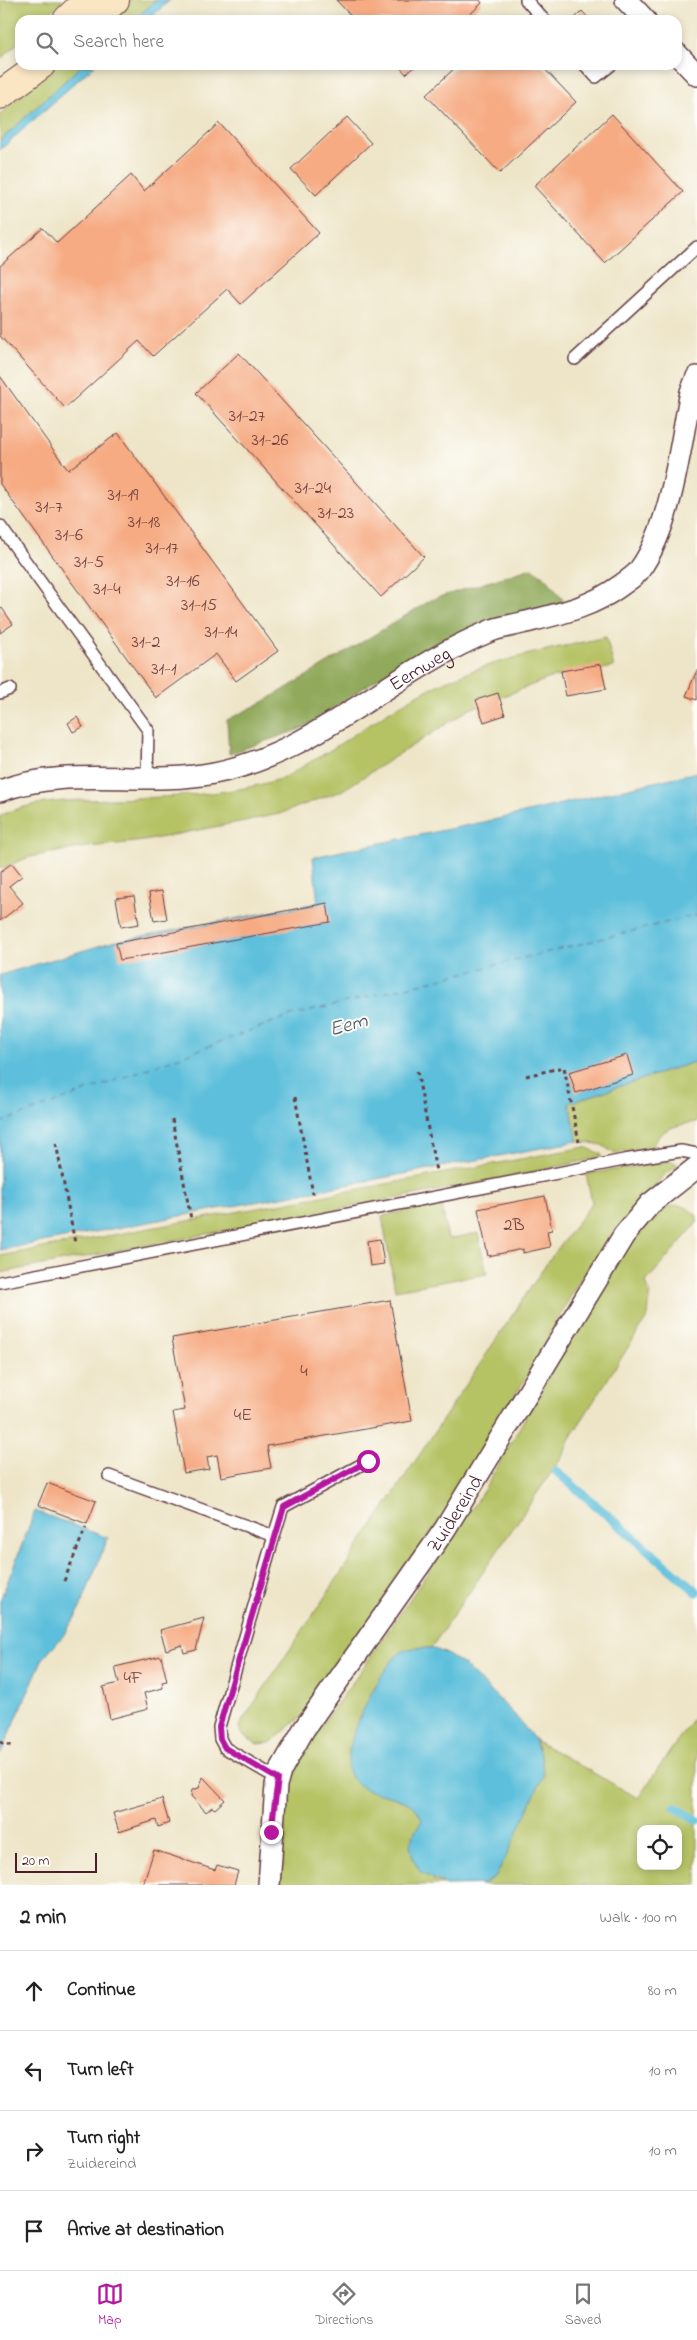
<!DOCTYPE html>
<html lang="en">
<head>
<meta charset="utf-8">
<style>
  body { margin:0; font-family:"Indie Flower",sans-serif; background:#f2f2f2; color:#222 }
  .controls { position:absolute; right:15px; bottom:15px; display:grid; overflow:hidden; border-radius:10px; box-shadow:0 2px 8px #0003 }
  .controls button { width:45px; height:45px; display:grid; place-items:center; padding:0; border:0; border-bottom:1px solid #e0e0e0; background:#fff; color:#222; font:25px sans-serif }
  .scale { position:absolute; left:15px; bottom:12px; width:82px; box-sizing:border-box; padding-left:5px; border:2px solid #4a1f2b; border-top:0; font-size:14px; line-height:18px; white-space:nowrap; color:#4a1f2b; -webkit-text-stroke:4px #fdfcf7; paint-order:stroke }
  .stop { position:absolute; width:15px; height:15px; margin:-11px; border:4px solid #b5179e; border-radius:50%; background:#fff }
  .stop.end { background:#b5179e; border-color:#fff; box-shadow:0 1px 5px #0008 }
  .list { margin:0; padding:0; list-style:none }
  h2 { display:flex; justify-content:space-between; align-items:center; height:65px; margin:0; padding:0 20px; font-size:21px }
  h2 small { font-size:16px; font-weight:400; color:#767676 }
  .list li { display:grid; grid-template-columns:32px 1fr auto; gap:15px; align-items:center; box-sizing:border-box; height:80px; padding:0 20px; border-top:1px solid #e0e0e0 }
  .list b { display:block; font-size:19px; white-space:nowrap }
  .list p { margin:0; font-size:16px; white-space:nowrap; color:#767676 }
  .list em { font-size:16px; font-style:normal; color:#767676 }
  .icon { flex:none; width:28px; height:28px; fill:none; stroke:currentColor; stroke-width:2; stroke-linecap:round; stroke-linejoin:round }
  .map { position:relative; flex:none; width:697px; height:1885px; overflow:hidden }
  .search { position:absolute; background:#fff; box-shadow:0 2px 8px #0003; left:15px; right:15px; top:15px; height:55px; display:flex; align-items:center; gap:12px; box-sizing:border-box; padding:0 18px; border-radius:15px; color:#767676; font-size:19px }
  .sheet { height:385px; background:#fff }
  nav { display:flex; justify-content:space-around; align-items:center; box-sizing:border-box; height:70px; border-top:1px solid #e0e0e0; background:#fff; font-size:14px; color:#767676 }
  nav a { display:grid; justify-items:center; gap:2px }
  nav .on { color:#b5179e }
  .map>svg:first-child { display:block }
  .green { fill:#b5c365; stroke:#807148; fill-rule:evenodd }
  .forest { fill:#90a95a; stroke:#6d6442 }
  .water { fill:#5dbfdb; stroke:#546f83 }
  .lines { fill:none; stroke-linecap:round; stroke-linejoin:round }
  .stream { stroke:#5dbfdb; stroke-width:9 }
  .ferry { stroke:#515769; stroke-width:1; stroke-dasharray:6 5; stroke-linecap:butt }
  .building { fill:#f6ab83 }
  .lane-casing { stroke:#633d43; stroke-width:14 }
  .street-casing { stroke:#633d43; stroke-width:24 }
  .secondary-casing { stroke:#633d43; stroke-width:30 }
  .path { stroke:#633d43; stroke-width:3; stroke-dasharray:4 4; stroke-linecap:butt }
  .lane { stroke:#fff; stroke-width:11 }
  .street { stroke:#fff; stroke-width:21 }
  .secondary { stroke:#fbe6c4; stroke-width:28 }
  .route { stroke:#b5179e; stroke-width:6 }
  .labels { text-anchor:middle; stroke-width:4; stroke-linejoin:round; paint-order:stroke }
  .number-label { font-size:18px; fill:#754241 }
  .street-label { font-size:20px; fill:#4a1f2b; stroke:#fdfcf7 }
  .water-label { font-size:21px; font-style:italic; fill:#515769; stroke:#fdfcf7 }
</style>
</head>
<body>
<div class="map">
<svg width="697" height="1885" viewBox="0 0 697 1885">
  <rect width="100%" height="100%" fill="#fdfcf7"/>
  <filter id="ink" filterUnits="userSpaceOnUse"><feTurbulence type="fractalNoise" baseFrequency=".02" numOctaves="2"/><feDisplacementMap in="SourceGraphic" scale="10" xChannelSelector="R" yChannelSelector="G"/><feConvolveMatrix kernelMatrix="1 2 1 2 8 2 1 2 1" color-interpolation-filters="sRGB"/></filter>
  <filter id="wash" filterUnits="userSpaceOnUse"><feTurbulence type="fractalNoise" baseFrequency=".0096" numOctaves="4" result="noise"/><feDisplacementMap in="SourceGraphic" scale="20" xChannelSelector="R" yChannelSelector="G"/><feGaussianBlur stdDeviation="1.12" result="paint"/><feColorMatrix in="noise" values="0 0 0 0 0 0 0 0 0 0 0 0 0 0 0 0 0 1.4 0 .05"/><feComposite in="paint" operator="in"/></filter>
  <g filter="url(#wash)">
    <rect width="100%" height="100%" fill="#eee5c8"/>
    <!-- green -->
    <g class="green">
      <path d="M1,0H63L43,20H20V41L0,60Z"/>
      <path d="M129,0H156L134,20H106Z"/>
      <path d="M56,65H82L0,141V114Z"/>
      <path d="M606,637L614,667L550,678L470,709L341,791L279,814L144,841L79,848L29,857L0,869V816C34,799 74,801 111,799C166,797 227,796 280,779C289,776 298,769 307,764C343,744 376,718 412,698C473,663 539,652 606,637Z"/>
      <path d="M697,1061V1122C677,1125 659,1128 652,1148L615,1154L602,1145L578,1141L569,1103Z"/>
      <path d="M585,1147L601,1154V1157L520,1175L0,1273V1256Z"/>
      <path d="M672,1161L678,1165L665,1174L615,1231L578,1283L522,1384L439,1522L306,1713L270,1743L257,1744L241,1734L239,1726L547,1263L592,1203L586,1174Z"/>
      <path d="M441,1203L448,1239L478,1233L487,1274L395,1290L382,1216Z"/>
      <path d="M678,1205L687,1208L697,1216V1223L646,1282L650,1294L648,1316L569,1440L564,1454L431,1648H414L400,1653L375,1686L348,1752L398,1799L410,1803L419,1810L422,1820L412,1837L434,1881L447,1885H280L283,1863L280,1829L282,1802L293,1769L304,1749L363,1668L486,1487L567,1344L627,1245L664,1208Z"/>
      <path d="M697,1712V1885H480L484,1884L542,1760L535,1740L638,1798ZM641,1829H678V1866H641Z"/>
    </g>
    <!-- forest -->
    <path class="forest" d="M532,568L547,579L563,600L562,606L499,619L439,641L398,665L303,728L229,754L227,720L267,700L433,599Z"/>
    <!-- water -->
    <g class="water">
      <path d="M156,0H170L148,20H134Z"/>
      <path d="M82,65H95L0,150V141Z"/>
      <path d="M697,772V1061L569,1103L578,1141L0,1250V975L112,942L318,903L313,857L498,819Z"/>
      <path d="M35,1511L108,1538L78,1613L63,1636L42,1660L0,1756V1601Z"/>
      <path d="M414,1648H431L445,1653L465,1666L513,1713L535,1740L542,1760L543,1776L507,1855L496,1876L484,1884L447,1885L421,1873L413,1858L410,1845L412,1837L422,1820C412,1788 367,1803 350,1776C337,1754 380,1667 400,1653C403,1650 410,1649 414,1648Z"/>
    </g>
    <g class="lines">
      <!-- stream -->
      <g class="stream">
        <path d="M556,1471L697,1592"/>
        <path d="M675,1807L697,1820"/>
      </g>
      <!-- ferry -->
      <path class="ferry" d="M0,1123L290,1016L697,915"/>
    </g>
    <g id="blocks">
      <!-- building -->
      <g class="building">
        <path d="M336,0H480L482,3L464,20H355Z"/>
        <path d="M582,11L590,20H577L575,18Z"/>
        <path d="M398,65H416L406,74Z"/>
        <path d="M458,65H541L576,102L500,173L426,95Z"/>
        <path d="M612,114L683,192L605,263L534,186Z"/>
        <path d="M347,117L371,143L316,195L291,169Z"/>
        <path d="M219,123L319,233L241,304L227,289L153,356L139,341L65,408L0,336V266L43,228L57,243L131,175L144,191Z"/>
        <path d="M239,353L424,557L381,597L196,393Z"/>
        <path d="M0,376L68,470L118,433L278,651L236,681L216,654L156,698L0,484Z"/>
        <path d="M2,608L13,624L0,633V609Z"/>
        <path d="M601,664L606,689L566,696L561,671Z"/>
        <path d="M697,670V700L686,696Z"/>
        <path d="M498,693L505,715L484,722L476,700Z"/>
        <path d="M77,717L83,727L73,732L68,723Z"/>
        <path d="M12,863L22,876L9,886L23,903L0,921V872Z"/>
        <path d="M162,891L167,919L154,921L149,893Z"/>
        <path d="M134,896L139,924L121,927L116,898Z"/>
        <path d="M327,903L330,922L120,960L116,943Z"/>
        <path d="M627,1055L633,1075L576,1093L569,1072Z"/>
        <path d="M545,1196L552,1230L547,1231L550,1247L523,1253V1249L488,1256L478,1209Z"/>
        <path d="M380,1239L384,1264L370,1266L367,1241Z"/>
        <path d="M390,1300L412,1421L267,1446L271,1468L221,1477L217,1455L207,1457L209,1469L184,1473L173,1412L185,1410L172,1338Z"/>
        <path d="M47,1483L96,1501L87,1524L38,1505Z"/>
        <path d="M204,1618L196,1650L184,1653L182,1645L166,1650L160,1630Z"/>
        <path d="M161,1656L167,1681L162,1682L163,1688L144,1693L148,1709L110,1719L103,1687L119,1683L115,1667Z"/>
        <path d="M203,1777L225,1800L215,1809L212,1807L206,1812L191,1796L192,1790L199,1788Z"/>
        <path d="M162,1799L169,1823L158,1827L156,1820L119,1832L113,1813Z"/>
        <path d="M154,1850L215,1870L217,1865L238,1871L234,1885H143Z"/>
      </g>
    </g>
  </g>
  <g filter="url(#ink)">
    <use href="#blocks" fill-opacity="0" stroke="#633d43" stroke-width="1"/>
    <g class="lines">
      <!-- lane casing -->
      <g class="lane-casing">
        <g id="lane">
          <path d="M526,0L544,20"/>
          <path d="M585,65L596,77L611,65"/>
          <path d="M575,359L697,247"/>
          <path d="M0,526L148,730L147,778"/>
          <path d="M0,693L10,689"/>
          <path d="M0,1282L624,1160L681,1151L697,1154"/>
          <path d="M109,1476L274,1536L219,1727L220,1739L225,1748L278,1779"/>
          <path d="M274,1536L283,1507L368,1461"/>
        </g>
      </g>
      <!-- street casing -->
      <g class="street-casing">
        <g id="street">
          <path d="M626,0L645,20"/>
          <path d="M677,54L697,75"/>
          <path id="s1" d="M0,791C69,765 143,787 214,773C317,753 392,671 488,632C498,627 511,626 522,623C558,614 590,608 620,586C626,581 636,576 640,569C672,525 680,445 691,392L697,377"/>
          <path id="s2" d="M269,1885L276,1785L280,1771L304,1729L445,1529L624,1235L650,1204L697,1167"/>
        </g>
      </g>
      <!-- secondary casing -->
      <g class="secondary-casing">
        <g id="secondary">
          <path d="M67,20L87,0"/>
          <path d="M93,20L115,0"/>
          <path d="M0,95L41,65"/>
        </g>
      </g>
      <!-- path -->
      <g class="path">
        <path d="M417,1071L436,1171"/>
        <path d="M526,1076L564,1067L579,1142"/>
        <path d="M295,1097L313,1194"/>
        <path d="M172,1119L191,1219"/>
        <path d="M56,1143L75,1243"/>
        <path d="M64,1581L86,1527"/>
        <path d="M0,1742L12,1746"/>
      </g>
      <!-- lane -->
      <use href="#lane" class="lane"/>
      <!-- street -->
      <use href="#street" class="street"/>
      <!-- secondary -->
      <use href="#secondary" class="secondary"/>
    </g>
  </g>
  <g class="lines" filter="url(#ink)">
    <!-- route -->
    <path class="route" d="M271,1832L278,1779L225,1748L220,1739L219,1727L284,1507L368,1461"/>
  </g>
  <g class="labels">
    <!-- number labels -->
    <g class="number-label">
      <text x="247" y="421">31-27</text>
      <text x="270" y="445">31-26</text>
      <text x="313" y="493">31-24</text>
      <text x="123" y="500">31-19</text>
      <text x="49" y="512">31-7</text>
      <text x="336" y="518">31-23</text>
      <text x="144" y="527">31-18</text>
      <text x="69" y="540">31-6</text>
      <text x="162" y="553">31-17</text>
      <text x="89" y="567">31-5</text>
      <text x="183" y="586">31-16</text>
      <text x="107" y="594">31-4</text>
      <text x="199" y="610">31-15</text>
      <text x="221" y="637">31-14</text>
      <text x="146" y="647">31-2</text>
      <text x="164" y="674">31-1</text>
      <text x="514" y="1230">2B</text>
      <text x="304" y="1376">4</text>
      <text x="243" y="1420">4E</text>
      <text x="133" y="1683">4F</text>
    </g>
    <!-- street labels -->
    <g class="street-label">
      <text dy="7" stroke="none"><textPath href="#s1" startOffset="448">Eemweg</textPath></text>
      <text dy="7" stroke="none"><textPath href="#s2" startOffset="426">Zuidereind</textPath></text>
    </g>
    <!-- water labels -->
    <g class="water-label">
      <text transform="translate(348 1024) rotate(-15)" y="7">Eem</text>
    </g>
  </g>
</svg>
<div class="controls">
<button><svg class="icon" aria-label="locate" viewBox="0 0 24 24"><circle cx="12" cy="12" r="6"/><path d="M12 2v4M12 18v4M2 12h4M18 12h4"/></svg></button>
</div>
<div class="scale">20 m</div>
<div class="stop" style="left:368px;top:1461px"></div>
<div class="stop end" style="left:271px;top:1832px"></div>
<div class="search"><svg class="icon" aria-label="search" viewBox="0 0 24 24"><circle cx="10" cy="10" r="6"/><path d="M15 15l6 6"/></svg>Search here</div>
</div>
<section class="sheet">
<h2>2 min<small>Walk · 100 m</small></h2>
<ul class="list">
<li><svg class="icon" aria-label="ahead" viewBox="0 0 24 24"><path d="M12 20V5M6 11l6-6 6 6"/></svg><div><b>Continue</b></div><em>80 m</em></li>
<li><svg class="icon" aria-label="left" viewBox="0 0 24 24"><path d="M17 20v-9H6M10 6l-5 5 5 5"/></svg><div><b>Turn left</b></div><em>10 m</em></li>
<li><svg class="icon" aria-label="right" viewBox="0 0 24 24"><path d="M7 20v-9h11M14 6l5 5-5 5"/></svg><div><b>Turn right</b><p>Zuidereind</p></div><em>10 m</em></li>
<li><svg class="icon" aria-label="arrive" viewBox="0 0 24 24"><path d="M6 21V4h12l-3 4 3 4H6"/></svg><div><b>Arrive at destination</b></div></li>
</ul>
</section>
<nav>
<a class="on"><svg class="icon" aria-label="map" viewBox="0 0 24 24"><path d="M3 6l6-2 6 2 6-2v14l-6 2-6-2-6 2zM9 4v14M15 6v14"/></svg>Map</a>
<a><svg class="icon" aria-label="directions" viewBox="0 0 24 24"><path d="M12 3l9 9-9 9-9-9zM9 14v-3h6M13 9l2 2-2 2"/></svg>Directions</a>
<a><svg class="icon" aria-label="saved" viewBox="0 0 24 24"><path d="M7 4h10v16l-5-4-5 4z"/></svg>Saved</a>
</nav>
</body>
</html>
